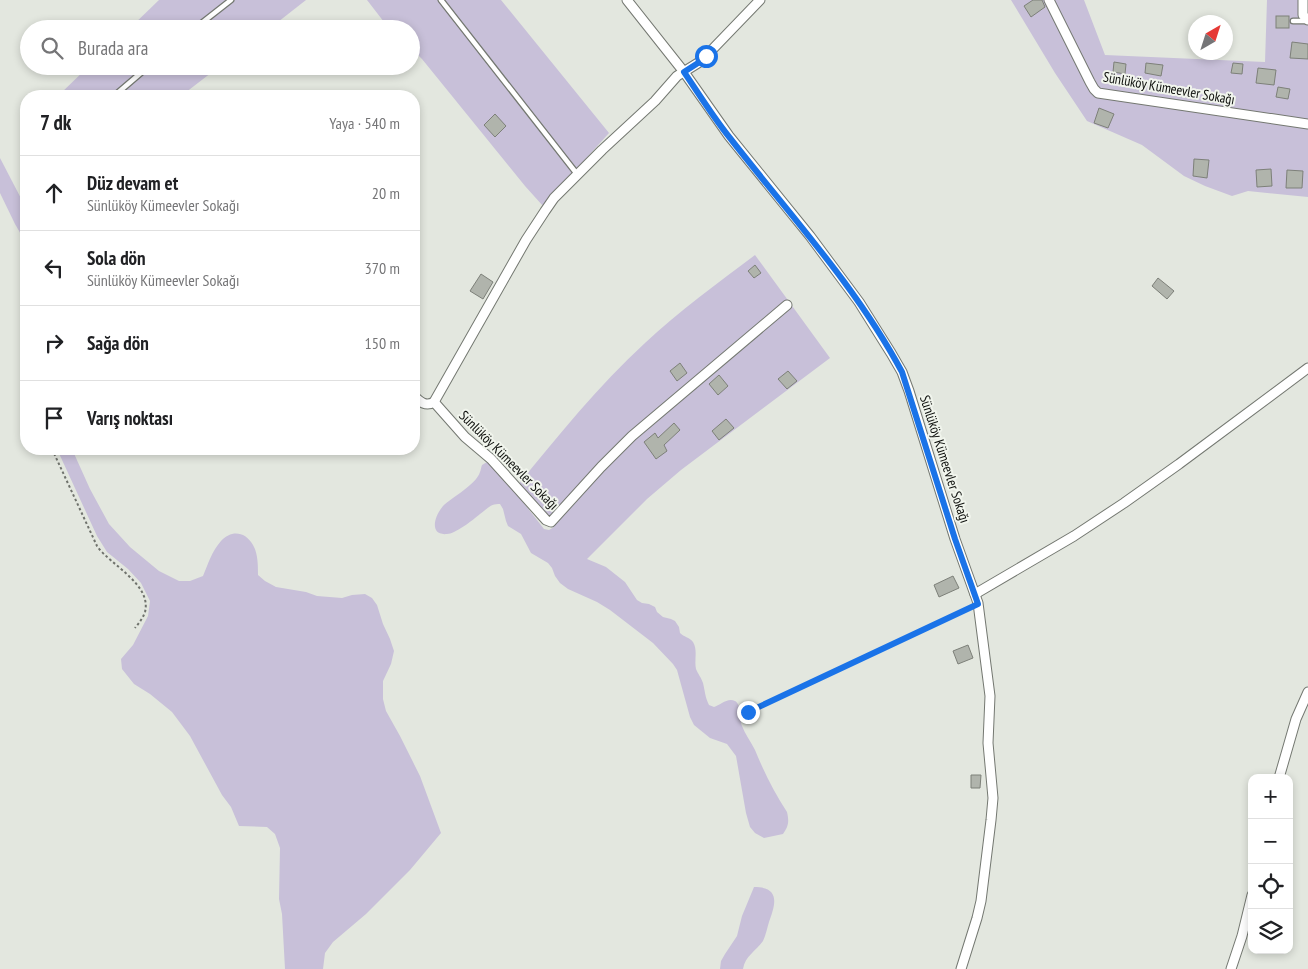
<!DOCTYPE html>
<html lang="tr">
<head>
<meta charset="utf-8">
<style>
  body { margin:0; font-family:"PT Sans Narrow",sans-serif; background:#f2f2f2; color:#202124 }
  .controls { position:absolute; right:15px; bottom:15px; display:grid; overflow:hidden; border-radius:10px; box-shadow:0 2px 8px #0003 }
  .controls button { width:45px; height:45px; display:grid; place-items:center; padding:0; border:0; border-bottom:1px solid #e0e0e0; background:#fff; color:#202124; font:25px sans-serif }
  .compass { position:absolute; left:1188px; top:15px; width:45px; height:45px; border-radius:50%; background:#fff; box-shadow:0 2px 8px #0003; rotate:39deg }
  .stop { position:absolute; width:15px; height:15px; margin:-11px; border:4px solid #1a73e8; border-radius:50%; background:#fff }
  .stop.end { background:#1a73e8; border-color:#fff; box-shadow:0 1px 5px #0008 }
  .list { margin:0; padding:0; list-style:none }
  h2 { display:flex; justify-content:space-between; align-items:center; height:65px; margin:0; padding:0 20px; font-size:21px }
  h2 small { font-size:16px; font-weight:400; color:#757577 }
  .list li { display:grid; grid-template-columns:32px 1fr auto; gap:15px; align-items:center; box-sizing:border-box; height:75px; padding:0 20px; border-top:1px solid #e0e0e0 }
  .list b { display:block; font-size:19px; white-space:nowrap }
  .list p { margin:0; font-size:16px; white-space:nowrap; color:#757577 }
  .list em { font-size:16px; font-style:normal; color:#757577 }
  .icon { flex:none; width:28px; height:28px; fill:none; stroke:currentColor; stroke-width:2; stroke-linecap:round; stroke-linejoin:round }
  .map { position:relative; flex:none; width:1308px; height:969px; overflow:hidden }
  .search { position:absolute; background:#fff; box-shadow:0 2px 8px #0003; left:20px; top:20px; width:400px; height:55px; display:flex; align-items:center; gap:12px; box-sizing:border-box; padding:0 18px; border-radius:28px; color:#757577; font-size:19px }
  .panel { position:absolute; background:#fff; box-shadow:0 2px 8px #0003; left:20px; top:90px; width:400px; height:365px; border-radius:20px }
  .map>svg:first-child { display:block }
  .green { fill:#c8c0d9 }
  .building { fill:#b0b4ac; stroke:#7d8079 }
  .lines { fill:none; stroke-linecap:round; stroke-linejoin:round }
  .service-casing { stroke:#747871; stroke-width:7 }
  .minor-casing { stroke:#747871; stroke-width:11 }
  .path { stroke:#6f726c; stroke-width:2; stroke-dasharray:2.5 2.5; stroke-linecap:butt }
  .service { stroke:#fff; stroke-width:4.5 }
  .minor { stroke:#fff; stroke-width:9 }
  .route { stroke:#1a73e8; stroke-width:6 }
  .labels { text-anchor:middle; stroke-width:4; stroke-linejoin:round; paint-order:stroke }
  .street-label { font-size:14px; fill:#0c0e0b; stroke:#f1f5ed }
</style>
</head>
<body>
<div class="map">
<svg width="1308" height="969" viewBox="0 0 1308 969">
  <rect width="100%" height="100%" fill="#e3e7df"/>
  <!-- green -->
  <g class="green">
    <path d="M159,0H306L269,29H129Z"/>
    <path d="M367,0H501L609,133L543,206L525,186L422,59L411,48V29H391L384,22Z"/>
    <path d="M1011,0H1084L1105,55L1265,62L1267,0H1308V197L1248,191L1232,196L1205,186L1184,176L1142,145L1087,121L1055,73Z"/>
    <path d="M89,66H220L181,96H58Z"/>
    <path d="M0,158L26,208V243L15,224L0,193Z"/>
    <path d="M755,255L830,358L681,470L647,499L587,559L606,567L625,582L637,600L642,603L649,604L655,607L657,612L663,617L671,619L675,621L679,627L680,633C684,637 689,637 693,642C698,650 694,660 696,669C698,674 701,677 703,683C705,691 705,697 709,705L714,707C720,705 728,697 735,701C742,705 739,719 742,726C745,734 751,742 755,750C764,772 774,792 787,812C789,821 789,826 783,834L764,838L755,833L750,827L746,813L736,756L727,744L710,738L694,725L690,717L677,670L673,664L653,643L610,610L597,602L568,589L560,583L555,576L552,568L548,563L531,553L521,534L508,526L506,521L503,509L500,504C491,503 487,509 480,514C473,520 455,534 447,534C428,536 435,515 443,506C452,497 476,485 480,472C481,470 481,467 482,465L487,462L493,466L509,484L544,529L549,530L554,527L518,485C558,436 598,386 645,343C679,311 718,283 755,255Z"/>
    <path d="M57,449H72L90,489L109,524L130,547L159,571L179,581H190L203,576C208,564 212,551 221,541C231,530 245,531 253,545C258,553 258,566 258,575L265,581L276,587L306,592L317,596L342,598L352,595L365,594L372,598L377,605L383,624L390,639L394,651L391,664L383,681V699L386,711L400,736L420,776L441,833L410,870L366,914L333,942L325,953L323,969H285L282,914L279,899L280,848L275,834L267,827L239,826L231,807L222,795L190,736L172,712L150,694L134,684L122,669L121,659L133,645L148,616L150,601L141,583L128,569L107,552L97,536Z"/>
    <path d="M754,887C780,887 776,903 769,922C767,928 766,935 763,941C756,951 745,956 743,969H720L721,961L725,954L737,936L742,916Z"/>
  </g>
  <!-- building -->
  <g class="building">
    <path d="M1033,0H1042L1045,7L1031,17L1024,6Z"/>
    <rect x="1276" y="16" width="13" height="12"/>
    <path d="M1292,42L1308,44V59L1290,58Z"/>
    <path d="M1114,62L1126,64L1125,74L1113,72Z"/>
    <path d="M1146,63L1163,65L1161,76L1145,73Z"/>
    <path d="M1233,63L1243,64L1242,74L1231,73Z"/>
    <path d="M1258,68L1276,70L1274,85L1256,83Z"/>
    <path d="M1278,87L1290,89L1288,99L1276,97Z"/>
    <path d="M1099,108L1114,114L1108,128L1094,123Z"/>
    <path d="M495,114L506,126L495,137L484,125Z"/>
    <path d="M1194,159L1209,160L1207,178L1193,176Z"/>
    <path d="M1271,169L1272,186L1257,187L1256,170Z"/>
    <path d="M1287,170L1303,171L1302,188H1286Z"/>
    <path d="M755,265L761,273L754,278L748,271Z"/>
    <path d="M481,274L493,282L483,299L470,291Z"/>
    <path d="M1158,278L1174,291L1167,299L1152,286Z"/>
    <path d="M680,363L687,373L677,381L670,371Z"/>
    <path d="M788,371L797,381L787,389L778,379Z"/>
    <path d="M719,375L728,386L718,395L709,384Z"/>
    <path d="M726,419L734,428L719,440L712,431Z"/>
    <path d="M674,423L680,430L664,445L667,451L656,459L644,442L655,433L658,438Z"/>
    <path d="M953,576L959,588L939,597L934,585Z"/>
    <path d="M968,645L973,658L958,664L953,651Z"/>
    <path d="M971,775H981L980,788H971Z"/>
  </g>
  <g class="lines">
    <!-- service casing -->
    <g class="service-casing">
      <g id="service">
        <path d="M441,0L577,174"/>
        <path d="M1293,21H1307"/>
        <path d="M194,29L231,0"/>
        <path d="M114,96L149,66"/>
      </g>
    </g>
    <!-- minor casing -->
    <g class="minor-casing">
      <g id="minor">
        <path d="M627,0L684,72L729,136L810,236L859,302L891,353L902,372L909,391L955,539L978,603L990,696L988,743L993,798L991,820L981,901L977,918L961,969"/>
        <path d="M1049,0L1090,82L1094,89L1098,93L1308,124"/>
        <path d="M1303,0V15L1308,20"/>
        <path d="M414,396C420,402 426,407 434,402L526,240L545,211L554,198L602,150L655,101L677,76L698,63L706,56L760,0"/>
        <path d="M434,402L465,437L491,459L546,520L551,522L601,467L632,436L787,305"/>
        <path d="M975,594L1074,536L1124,503L1179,464L1308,368"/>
        <path d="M1279,778L1296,719L1308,692"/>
        <path d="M1231,969L1242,936L1252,895"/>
      </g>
    </g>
    <!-- path -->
    <g class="path">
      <path d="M52,449L97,546C110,565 152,584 145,612C143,618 139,623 135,628"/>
      <path d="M748,711L969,608"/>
    </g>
    <!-- service -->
    <use href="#service" class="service"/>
    <!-- minor -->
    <use href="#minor" class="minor"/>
  </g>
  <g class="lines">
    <!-- route -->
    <path class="route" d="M706,56L698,63L684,72C699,94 713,117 730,138C789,214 856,286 902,372L955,539L978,604L748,712"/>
  </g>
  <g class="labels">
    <!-- street labels -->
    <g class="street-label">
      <text transform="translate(1169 88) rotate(10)" y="5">Sünlüköy Kümeevler Sokağı</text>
      <text transform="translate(945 459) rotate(72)" y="5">Sünlüköy Kümeevler Sokağı</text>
      <text transform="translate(509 460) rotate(45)" y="5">Sünlüköy Kümeevler Sokağı</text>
    </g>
  </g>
</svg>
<div class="controls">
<button>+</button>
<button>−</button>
<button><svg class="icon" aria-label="locate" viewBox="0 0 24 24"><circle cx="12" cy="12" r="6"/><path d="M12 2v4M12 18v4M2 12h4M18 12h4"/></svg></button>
<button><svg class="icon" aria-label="layers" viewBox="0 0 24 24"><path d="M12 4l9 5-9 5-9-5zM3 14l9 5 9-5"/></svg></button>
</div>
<svg class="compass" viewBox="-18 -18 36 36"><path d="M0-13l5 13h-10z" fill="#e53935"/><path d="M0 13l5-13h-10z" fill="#757577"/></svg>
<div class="stop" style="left:706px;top:56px"></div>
<div class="stop end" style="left:748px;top:712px"></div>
<div class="search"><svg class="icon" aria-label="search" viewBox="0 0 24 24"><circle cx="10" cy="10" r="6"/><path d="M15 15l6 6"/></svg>Burada ara</div>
<section class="panel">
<h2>7 dk<small>Yaya · 540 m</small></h2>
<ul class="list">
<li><svg class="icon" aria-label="ahead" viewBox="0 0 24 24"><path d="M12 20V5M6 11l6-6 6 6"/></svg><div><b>Düz devam et</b><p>Sünlüköy Kümeevler Sokağı</p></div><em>20 m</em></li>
<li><svg class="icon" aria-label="left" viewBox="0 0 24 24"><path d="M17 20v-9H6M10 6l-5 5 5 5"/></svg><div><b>Sola dön</b><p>Sünlüköy Kümeevler Sokağı</p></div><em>370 m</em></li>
<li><svg class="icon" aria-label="right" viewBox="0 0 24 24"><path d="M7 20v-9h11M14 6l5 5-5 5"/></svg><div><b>Sağa dön</b></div><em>150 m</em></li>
<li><svg class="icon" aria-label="arrive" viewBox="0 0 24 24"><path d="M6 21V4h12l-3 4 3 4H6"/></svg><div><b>Varış noktası</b></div></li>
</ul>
</section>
</div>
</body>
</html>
